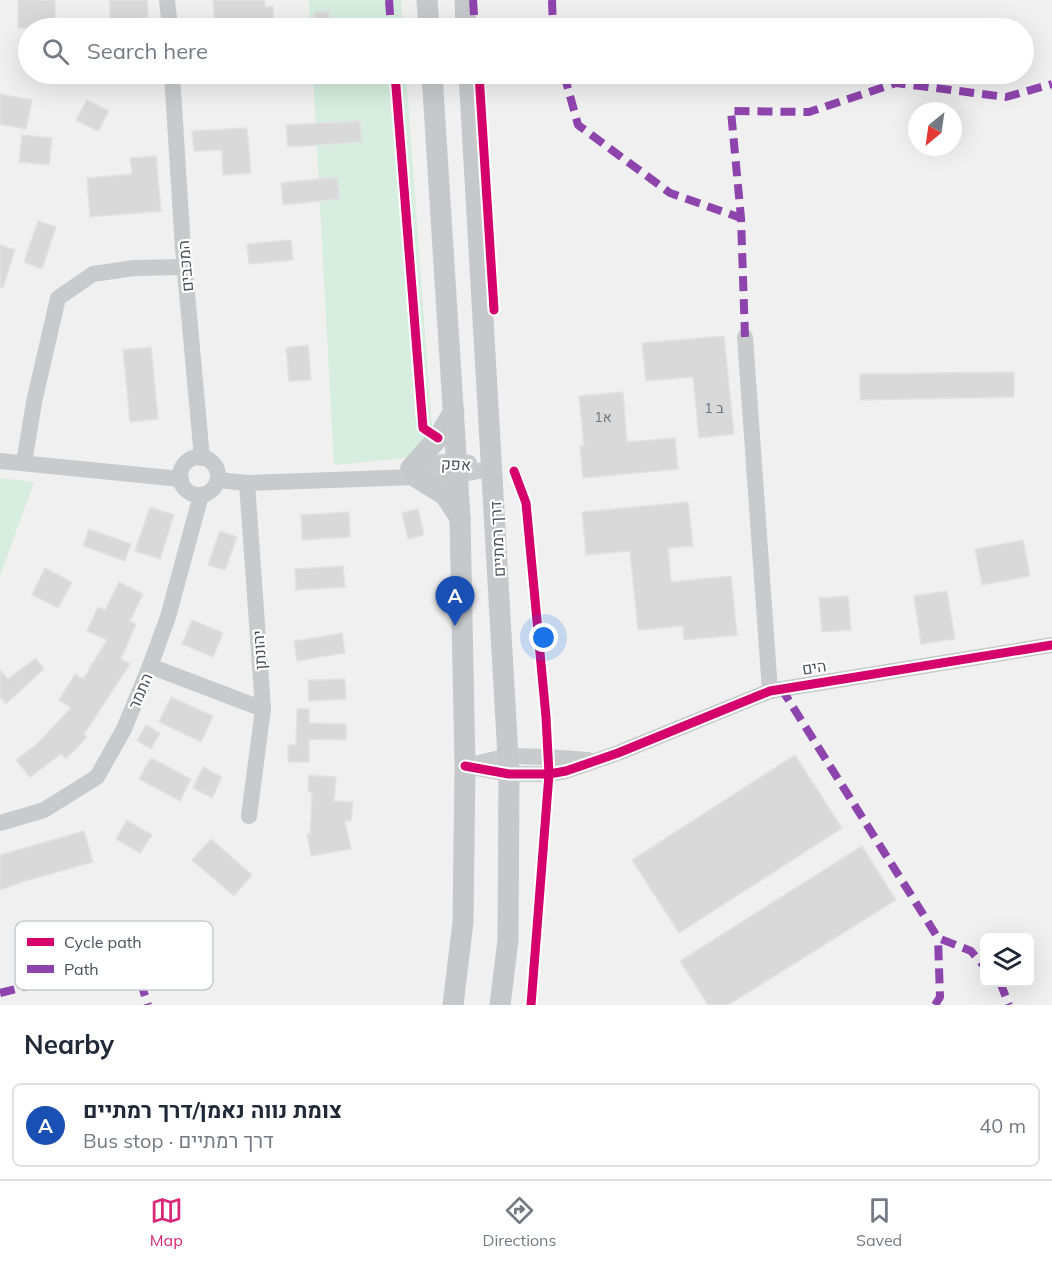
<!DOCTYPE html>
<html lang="en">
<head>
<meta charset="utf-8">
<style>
  body { margin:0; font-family:Mulish,Heebo,sans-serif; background:#f2f2f3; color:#1f2937 }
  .controls { position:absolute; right:18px; bottom:18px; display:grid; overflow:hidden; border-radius:9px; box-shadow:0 6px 24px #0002 }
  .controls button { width:54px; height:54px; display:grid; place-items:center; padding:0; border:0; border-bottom:2px solid #e0e1e3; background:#fff; color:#1f2937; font:30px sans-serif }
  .compass { position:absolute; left:908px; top:102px; width:54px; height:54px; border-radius:50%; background:#fff; box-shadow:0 6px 24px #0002; rotate:209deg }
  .you { position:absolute; left:544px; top:638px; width:21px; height:21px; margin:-15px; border:4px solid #fff; border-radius:50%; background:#1a73e8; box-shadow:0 0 0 9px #1a73e833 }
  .badge { display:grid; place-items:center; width:39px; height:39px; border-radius:50%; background:#db2777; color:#fff; font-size:20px; font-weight:700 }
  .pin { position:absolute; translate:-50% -50px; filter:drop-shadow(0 2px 3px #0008) }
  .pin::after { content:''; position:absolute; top:32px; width:21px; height:18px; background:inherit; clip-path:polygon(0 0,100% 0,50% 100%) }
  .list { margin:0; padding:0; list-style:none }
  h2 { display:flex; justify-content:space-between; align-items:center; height:78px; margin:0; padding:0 24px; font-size:26px }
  h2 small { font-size:20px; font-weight:400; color:#747a83 }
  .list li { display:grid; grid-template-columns:39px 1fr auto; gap:18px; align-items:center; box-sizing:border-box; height:84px; margin:0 12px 12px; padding:0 12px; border:2px solid #e0e1e3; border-radius:9px }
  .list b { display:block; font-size:22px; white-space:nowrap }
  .list p { margin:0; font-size:20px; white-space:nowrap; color:#747a83 }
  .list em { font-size:20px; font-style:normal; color:#747a83 }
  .icon { flex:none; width:33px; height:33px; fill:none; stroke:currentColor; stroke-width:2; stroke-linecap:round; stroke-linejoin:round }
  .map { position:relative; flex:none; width:1052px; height:1005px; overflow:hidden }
  .search { position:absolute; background:#fff; box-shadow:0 6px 24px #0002; left:18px; right:18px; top:18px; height:66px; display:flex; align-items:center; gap:15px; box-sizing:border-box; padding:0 21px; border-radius:33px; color:#747a83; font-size:22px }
  .sheet { height:174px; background:#fff }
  nav { display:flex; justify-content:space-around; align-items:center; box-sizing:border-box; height:84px; border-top:2px solid #e0e1e3; background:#fff; font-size:16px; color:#747a83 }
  nav a { display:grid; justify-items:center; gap:3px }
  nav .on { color:#db2777 }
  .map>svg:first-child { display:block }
  .green { fill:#d6eddf }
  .building { fill:#d9d9da; stroke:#e1e2e3; stroke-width:1.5 }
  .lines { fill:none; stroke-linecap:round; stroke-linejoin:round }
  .minor { stroke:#c8cacb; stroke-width:16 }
  .major { stroke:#c6c8cb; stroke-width:21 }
  .quiet { stroke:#8e44ad; stroke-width:8; stroke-dasharray:15 8; stroke-linecap:butt }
  .cycleway-casing { stroke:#fff; stroke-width:13 }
  .cycleway { stroke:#d6006c; stroke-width:9 }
  .labels { text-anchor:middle; stroke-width:4.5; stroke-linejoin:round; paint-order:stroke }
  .number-label { font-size:14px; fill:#6e747c }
  .street-label { font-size:16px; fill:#49525b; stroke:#fff }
  .key { fill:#fff; stroke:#c8cbce; stroke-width:1.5 }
  .key-label { font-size:16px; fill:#49525b }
</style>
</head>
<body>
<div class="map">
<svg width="1052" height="1005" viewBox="0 0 1052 1005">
  <rect width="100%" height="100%" fill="#f0f0f0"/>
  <!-- green -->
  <g class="green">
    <path d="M309,0H401L403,28H310Z"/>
    <path d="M313,74H406L434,455L334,465Z"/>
    <path d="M0,478L34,482L0,576Z"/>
  </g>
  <!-- building -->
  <g class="building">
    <rect x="18" y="0" width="37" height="28"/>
    <path d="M110,0H147L148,18H143V28H110Z"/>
    <path d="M213,0H265V7L273,6L274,28H215Z"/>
    <path d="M329,11L330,27L314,28V12Z"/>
    <path d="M0,94L32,100L26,129L0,124Z"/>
    <path d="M87,100L109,111L98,131L76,120Z"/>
    <path d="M360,121L362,142L288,147L286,125Z"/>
    <path d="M247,128L251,173L223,175L222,150L194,151L192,131Z"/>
    <path d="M22,135L52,138L49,165L19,162Z"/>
    <path d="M156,156L161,211L90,217L87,178L132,174L130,158Z"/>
    <path d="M337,177L340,199L283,205L281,183Z"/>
    <path d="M38,221L56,227L42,269L24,262Z"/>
    <path d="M291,240L293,260L249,264L247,244Z"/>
    <path d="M0,245L15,250L3,288H0Z"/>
    <path d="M724,336L734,434L699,438L693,377L646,381L642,343Z"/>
    <path d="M308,345L311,380L289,381L286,348Z"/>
    <path d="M151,347L158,419L130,422L123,350Z"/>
    <path d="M1014,372V397L860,400V374Z"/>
    <path d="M623,392L627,442L675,438L678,469L583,478L580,446H584L579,396Z"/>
    <path d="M688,502L693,546L668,548L671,582L731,576L737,635L684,640L683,626L638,630L630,551L586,555L582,512Z"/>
    <path d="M150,507L174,515L160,559L135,551Z"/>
    <path d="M418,509L424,535L408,539L402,513Z"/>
    <path d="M349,512L350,537L302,540L301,515Z"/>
    <path d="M89,529L131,544L125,561L83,546Z"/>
    <path d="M220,531L237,537L225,570L208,565Z"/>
    <path d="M1023,540L1030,576L982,585L975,549Z"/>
    <path d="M343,566L345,587L296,590L295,569Z"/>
    <path d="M45,568L72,582L58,608L32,595Z"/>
    <path d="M119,582L143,594L130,621L136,624L121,659L130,664L84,734L87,737L66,759L61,754L30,777L16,760L36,745L71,708L59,700L75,674L83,679L107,640L87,631L98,607L105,610Z"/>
    <path d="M947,591L955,639L921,644L914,596Z"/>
    <path d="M848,596L851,630L822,632L819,598Z"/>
    <path d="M192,620L223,633L213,657L182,644Z"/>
    <path d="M342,633L345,653L297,661L294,641Z"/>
    <path d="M36,658L44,669L6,704L0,697V670L8,679Z"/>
    <path d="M345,679L346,699L309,701L308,680Z"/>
    <path d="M171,697L213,716L201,742L159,722Z"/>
    <path d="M297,709H309V723L346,724V740L309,739V762H288V745H296Z"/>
    <path d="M146,725L160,733L151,749L137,741Z"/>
    <path d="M795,755L842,828L679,933L632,860Z"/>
    <path d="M151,758L191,779L180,801L139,779Z"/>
    <path d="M203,767L222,777L212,798L193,788Z"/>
    <path d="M309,775L336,777L334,801L353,802L351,821H345L351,849L311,856L307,834H310L312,792H308Z"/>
    <path d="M127,820L152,835L140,853L116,839Z"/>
    <path d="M84,831L93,862L22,882L0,890V855Z"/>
    <path d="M211,839L252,875L234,896L192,860Z"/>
    <path d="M862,846L896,900L728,1005H708L680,961Z"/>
  </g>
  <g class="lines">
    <!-- minor -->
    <g class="minor">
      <path d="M167,0L170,28"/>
      <path d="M172,74L183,249L202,458"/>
      <path d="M745,337L770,691"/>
      <circle cx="199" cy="476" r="19"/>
      <path d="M0,461L181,479"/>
      <path d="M24,463L34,402L58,298L93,274L134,268L185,267"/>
      <path d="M408,468C427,463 449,460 469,463"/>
      <path d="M218,480L247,483L416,477L459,475L493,468"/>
      <path d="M247,483L263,709L249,816"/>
      <path d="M150,666L263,709"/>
      <path d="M471,765L508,756L548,757L588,760"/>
      <path d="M465,766L509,774H549L566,771L618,753L770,691L1052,645"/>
      <path d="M0,823L44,810L97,777L124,729L150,666L168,617L201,495"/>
    </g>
    <!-- major -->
    <g class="major">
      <path d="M427,0L429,28"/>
      <path d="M465,0L466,28"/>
      <path d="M432,74L460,518L465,766L463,922L453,1005"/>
      <path d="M469,74L509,774L508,940L500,1005"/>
      <path d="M412,467L438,438L454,411"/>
      <path d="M416,477L445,495L460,518"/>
    </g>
    <!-- quiet -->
    <g class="quiet">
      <path d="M389,0L391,28"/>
      <path d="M473,0L475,28"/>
      <path d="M552,0L553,28"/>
      <path d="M564,74L578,125L670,193L741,218"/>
      <path d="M745,337L741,218L731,111L809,112L896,83L1006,97L1052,84"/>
      <path d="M781,688L938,938L971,951L984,966"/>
      <path d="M1000,982L1009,1005"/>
      <path d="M0,993L133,959L148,1005"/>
      <path d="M935,1005L940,997L938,938"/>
    </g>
    <!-- cycleway casing -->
    <g class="cycleway-casing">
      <g id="cycleway">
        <path d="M395,74L423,428L438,438"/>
        <path d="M479,74L494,310"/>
        <path d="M514,471L526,503L546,717L549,774L531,1005"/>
        <path d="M465,766L509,774H549L566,771L618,753L770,691L1052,645"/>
      </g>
    </g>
    <!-- cycleway -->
    <use href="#cycleway" class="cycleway"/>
  </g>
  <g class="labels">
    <!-- number labels -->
    <g class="number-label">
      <text x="714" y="413">1 ב</text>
      <text x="603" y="422">1א</text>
    </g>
    <!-- street labels -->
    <g class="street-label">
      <text transform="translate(185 266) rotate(-95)" y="6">המכבים</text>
      <text transform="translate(456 464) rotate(2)" y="6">אפק</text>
      <text transform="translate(497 539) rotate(-93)" y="6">דרך רמתיים</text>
      <text transform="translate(259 650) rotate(-94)" y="6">יהונתן</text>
      <text transform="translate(814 667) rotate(-9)" y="6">הים</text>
      <text transform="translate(140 691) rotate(-67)" y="6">התמר</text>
    </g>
  </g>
  <!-- legend -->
  <rect x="15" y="921" width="198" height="69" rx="9" class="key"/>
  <rect x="27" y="938" width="27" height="8" fill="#d6006c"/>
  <rect x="27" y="965" width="27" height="8" fill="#8e44ad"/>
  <g class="key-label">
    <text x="64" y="948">Cycle path</text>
    <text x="64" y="975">Path</text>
  </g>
</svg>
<div class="controls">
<button><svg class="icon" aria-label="layers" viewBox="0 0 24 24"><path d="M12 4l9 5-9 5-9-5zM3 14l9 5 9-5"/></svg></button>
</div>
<svg class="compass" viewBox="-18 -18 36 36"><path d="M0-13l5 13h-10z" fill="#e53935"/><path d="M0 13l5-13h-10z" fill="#747a83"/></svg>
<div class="you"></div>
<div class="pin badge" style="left:455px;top:626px;background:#1a4fb4">A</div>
<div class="search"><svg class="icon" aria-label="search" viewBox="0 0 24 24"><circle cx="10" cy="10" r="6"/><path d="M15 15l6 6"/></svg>Search here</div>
</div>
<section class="sheet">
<h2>Nearby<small></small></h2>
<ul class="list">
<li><span class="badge" style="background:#1a4fb4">A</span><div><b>צומת נווה נאמן/דרך רמתיים</b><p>Bus stop · דרך רמתיים</p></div><em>40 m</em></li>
</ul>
</section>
<nav>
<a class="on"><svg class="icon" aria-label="map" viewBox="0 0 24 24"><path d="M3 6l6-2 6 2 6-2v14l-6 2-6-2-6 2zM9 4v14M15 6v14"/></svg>Map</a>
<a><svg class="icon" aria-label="directions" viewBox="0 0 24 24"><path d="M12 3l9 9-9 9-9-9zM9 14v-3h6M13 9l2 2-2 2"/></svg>Directions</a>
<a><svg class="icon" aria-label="saved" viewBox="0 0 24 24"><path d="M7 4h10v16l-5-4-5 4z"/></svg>Saved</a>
</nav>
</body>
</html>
